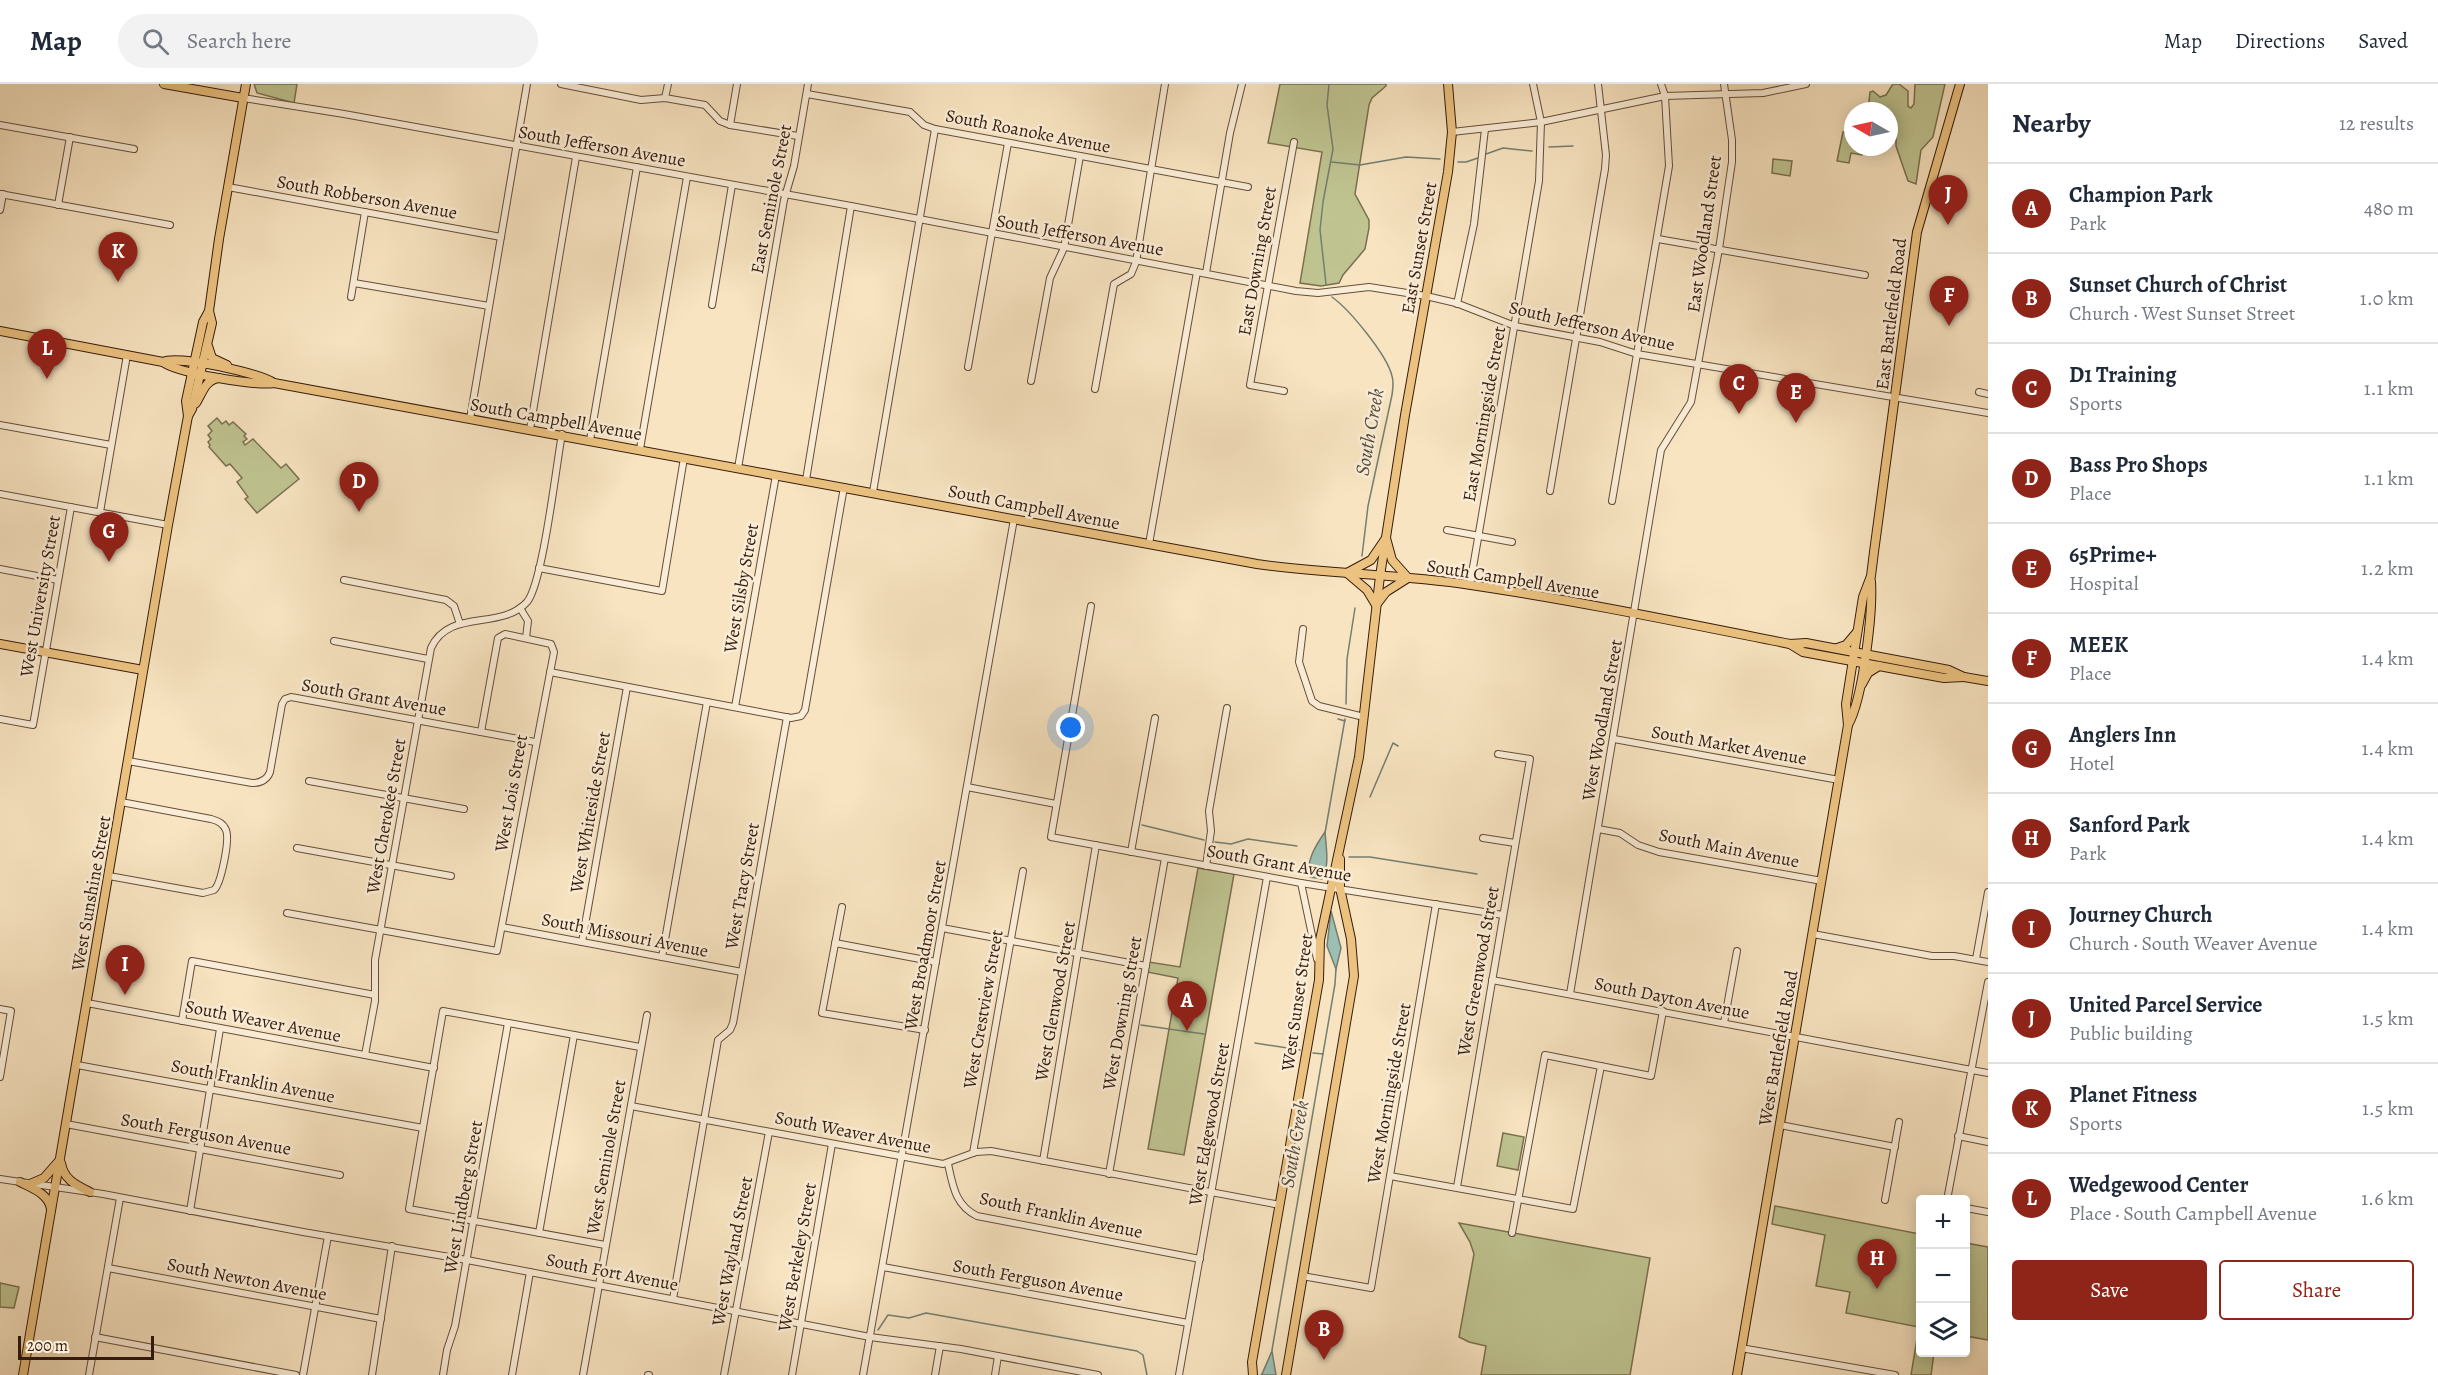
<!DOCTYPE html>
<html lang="en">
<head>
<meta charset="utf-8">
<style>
  body { margin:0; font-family:Alegreya,serif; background:#f2f2f3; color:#1f2937 }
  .controls { position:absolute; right:18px; bottom:18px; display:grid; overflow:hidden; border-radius:6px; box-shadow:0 3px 15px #0003 }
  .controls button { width:54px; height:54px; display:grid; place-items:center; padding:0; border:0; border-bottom:2px solid #e0e1e3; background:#fff; color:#1f2937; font:30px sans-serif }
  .compass { position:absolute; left:1844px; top:18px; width:54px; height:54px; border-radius:50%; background:#fff; box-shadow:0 3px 15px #0003; rotate:279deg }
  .scale { position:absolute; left:18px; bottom:15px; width:136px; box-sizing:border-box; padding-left:6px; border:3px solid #361c0e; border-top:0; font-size:16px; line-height:21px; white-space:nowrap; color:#361c0e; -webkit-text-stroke:4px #faedd7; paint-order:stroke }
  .you { position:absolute; left:1071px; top:644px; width:21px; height:21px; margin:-15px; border:4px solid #fff; border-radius:50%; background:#1a73e8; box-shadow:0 0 0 9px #1a73e833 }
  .badge { display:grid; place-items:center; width:39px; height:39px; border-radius:50%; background:#8f2418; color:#fff; font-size:20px; font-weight:700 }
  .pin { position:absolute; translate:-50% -50px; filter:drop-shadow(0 2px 3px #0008) }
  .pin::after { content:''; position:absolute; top:32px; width:21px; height:18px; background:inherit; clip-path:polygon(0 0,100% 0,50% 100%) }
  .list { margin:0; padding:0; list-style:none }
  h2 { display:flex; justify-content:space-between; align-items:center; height:78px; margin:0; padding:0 24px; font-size:26px }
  h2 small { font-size:20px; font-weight:400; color:#747a83 }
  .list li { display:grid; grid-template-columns:39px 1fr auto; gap:18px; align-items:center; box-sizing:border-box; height:90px; padding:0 24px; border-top:2px solid #e0e1e3 }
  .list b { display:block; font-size:22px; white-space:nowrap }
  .list p { margin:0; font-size:20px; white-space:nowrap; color:#747a83 }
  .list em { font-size:20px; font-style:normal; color:#747a83 }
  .actions { display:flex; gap:12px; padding:18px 24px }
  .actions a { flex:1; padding:14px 0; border:2px solid #8f2418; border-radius:6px; text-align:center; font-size:21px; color:#8f2418 }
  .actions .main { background:#8f2418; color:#fff }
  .icon { flex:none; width:33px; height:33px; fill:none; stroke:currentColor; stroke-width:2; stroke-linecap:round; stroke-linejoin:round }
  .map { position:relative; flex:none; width:1988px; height:1291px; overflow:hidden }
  header { display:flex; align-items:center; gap:36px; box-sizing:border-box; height:84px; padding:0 30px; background:#fff; border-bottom:2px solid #e0e1e3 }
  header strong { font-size:28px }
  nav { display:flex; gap:33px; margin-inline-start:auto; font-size:21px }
  .search { width:420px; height:54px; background:#f2f2f3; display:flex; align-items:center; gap:15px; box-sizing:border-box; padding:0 21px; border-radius:33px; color:#747a83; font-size:22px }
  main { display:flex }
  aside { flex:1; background:#fff }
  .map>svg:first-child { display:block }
  .green { fill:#bfc491; stroke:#7a7050; stroke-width:1.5 }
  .water { fill:#9dbfb3; stroke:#747e71; stroke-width:1.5 }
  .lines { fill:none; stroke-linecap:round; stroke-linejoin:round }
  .stream { stroke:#747e71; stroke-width:1.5 }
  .minor-casing { stroke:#664e3b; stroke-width:8 }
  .major-casing { stroke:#361c0e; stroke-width:10 }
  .minor { stroke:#faedd7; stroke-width:6 }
  .major { stroke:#ecc280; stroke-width:8 }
  .labels { text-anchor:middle; stroke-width:5; stroke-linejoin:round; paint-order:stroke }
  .street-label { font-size:18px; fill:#361c0e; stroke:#faedd7 }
  .water-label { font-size:20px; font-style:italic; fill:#554d40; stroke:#faedd7 }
</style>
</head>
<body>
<header>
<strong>Map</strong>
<div class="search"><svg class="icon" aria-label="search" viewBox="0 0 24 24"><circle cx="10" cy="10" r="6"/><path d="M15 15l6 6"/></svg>Search here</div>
<nav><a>Map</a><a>Directions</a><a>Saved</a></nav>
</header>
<main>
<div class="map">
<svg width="1988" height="1291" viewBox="0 0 1988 1291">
  <rect width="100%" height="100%" fill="#f8e4c1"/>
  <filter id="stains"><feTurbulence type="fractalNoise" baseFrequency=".00333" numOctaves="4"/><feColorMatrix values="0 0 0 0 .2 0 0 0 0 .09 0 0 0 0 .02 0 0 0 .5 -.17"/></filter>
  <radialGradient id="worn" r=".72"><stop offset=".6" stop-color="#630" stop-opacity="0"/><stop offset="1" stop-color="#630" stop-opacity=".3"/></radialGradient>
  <!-- green -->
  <g class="green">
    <path d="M254,0H297L294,19L257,9Z"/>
    <path d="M1280,0H1386V2L1372,14L1369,21L1355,110L1369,136V144L1365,165L1343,191L1339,199L1321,202L1300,199L1322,68L1268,59Z"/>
    <path d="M1893,0H1899L1908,7V22L1911,24L1914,20L1915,0H1945L1933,53L1921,66L1916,100L1908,97L1896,62V47L1889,43V27H1879L1877,23L1874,27H1868L1870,8L1873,7L1880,13L1886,11Z"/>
    <path d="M1843,48L1852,50L1853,63H1864L1862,71L1851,69L1849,79L1837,77Z"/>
    <path d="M1773,75L1792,77L1790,92L1772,89Z"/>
    <path d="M217,334L222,340L226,337L229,341L233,338L246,350L244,352L247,355L243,358L245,361L253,355L281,384L286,380L299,395L257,429L245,415L248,413L237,398L242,394L230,380L226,382L209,363L210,361L208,358L211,355L208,351L212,347L208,342Z"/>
    <path d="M1198,784L1234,790L1184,1071L1148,1065L1178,894L1147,888L1149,878L1180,883Z"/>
    <path d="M1503,1049L1524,1053L1518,1086L1497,1082Z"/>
    <path d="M1775,1122L1920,1150V1268L1934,1269L1931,1291H1911L1919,1243L1846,1229L1850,1208L1816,1202L1825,1151L1772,1140Z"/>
    <path d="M1459,1139L1650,1174L1630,1291H1481L1486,1262L1469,1258L1459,1253L1474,1170L1470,1158Z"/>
    <path d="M1966,1159L1988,1163V1256L1966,1252Z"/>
    <path d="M0,1199L19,1203L14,1224L0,1223Z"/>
  </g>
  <!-- water -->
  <g class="water">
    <path d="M1325,748C1326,763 1330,782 1322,795L1310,793C1305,778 1316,761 1325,748Z"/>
    <path d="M1331,827L1341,864L1336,885L1327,862Z"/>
    <path d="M1272,1267L1276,1291H1261L1262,1290Z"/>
  </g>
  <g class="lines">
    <!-- stream -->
    <g class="stream">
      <path d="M1549,63L1573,62"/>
      <path d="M1486,70L1503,64L1532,67"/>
      <path d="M1332,78L1360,81L1406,73L1440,75"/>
      <path d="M1458,78H1466L1478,74"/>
      <path d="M1326,200L1320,146L1323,118L1333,65L1327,21L1329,0"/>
      <path d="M1332,213C1350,226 1387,271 1392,292C1394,298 1393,304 1392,311L1368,422L1362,472"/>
      <path d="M1346,620L1347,575L1355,524"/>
      <path d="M1338,635L1345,637"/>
      <path d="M1370,713L1393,659L1398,662"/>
      <path d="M1142,741L1204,756"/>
      <path d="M1325,749L1345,635"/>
      <path d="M1215,758L1231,760L1248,755L1297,762"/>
      <path d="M1349,773H1370L1477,790"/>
      <path d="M1141,941L1204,950"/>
      <path d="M1255,959L1300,966"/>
      <path d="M1313,969L1323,970"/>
      <path d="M878,1246L888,1231L909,1234L926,1229L1137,1267L1143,1271L1147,1291"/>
      <path d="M1272,1266L1335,900L1336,884"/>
    </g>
    <!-- minor casing -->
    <g class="minor-casing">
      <g id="minor">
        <path d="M561,0L641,16L665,14L705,21L720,37L730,41L798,52"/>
        <path d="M807,10L910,28L924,41L935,45L1248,103"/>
        <path d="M243,14L344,30L851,122L1296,207L1318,209L1369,203L1426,212L1456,219L1515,242L1600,258L1637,270L1988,329"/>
        <path d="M665,14L668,0"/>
        <path d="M0,41L134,65"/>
        <path d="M730,41L737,0"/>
        <path d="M1452,48L1541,38L1665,12L1763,9L1806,0"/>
        <path d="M228,103L501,153"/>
        <path d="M0,110L170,141"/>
        <path d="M58,121L70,53"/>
        <path d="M0,126L3,110"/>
        <path d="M1658,155L1865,191"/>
        <path d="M1206,189L1230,49L1242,0"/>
        <path d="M354,199L489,222"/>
        <path d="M351,213L365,128"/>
        <path d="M1457,220L1474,140L1485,45"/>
        <path d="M712,221L732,101"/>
        <path d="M968,283L1008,59"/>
        <path d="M1031,297L1050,194L1064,164L1080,72"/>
        <path d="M1095,305L1114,200L1131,190L1136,178L1165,0"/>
        <path d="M1284,307L1250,301L1294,58"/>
        <path d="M1979,308L1988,310"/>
        <path d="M470,335L527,0"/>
        <path d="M0,341L111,361"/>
        <path d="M530,345L576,73"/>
        <path d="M590,356L637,83"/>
        <path d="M640,365L687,93"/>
        <path d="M738,384L784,116L794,82L808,0"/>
        <path d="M806,396L851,122"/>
        <path d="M1550,407L1605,85L1606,71L1598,0"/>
        <path d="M873,408L935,45"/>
        <path d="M0,410L168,441"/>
        <path d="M1612,417L1669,82L1665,12L1661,0"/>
        <path d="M100,428L127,271"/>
        <path d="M1447,446L1512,458"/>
        <path d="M1149,460L1197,188"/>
        <path d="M539,484L662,507L684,374"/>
        <path d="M0,485L58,496"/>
        <path d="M344,496L446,516L454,522L460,540"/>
        <path d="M1470,501L1539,97L1541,38L1533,0"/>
        <path d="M1091,522L1051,753L1301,799L1503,831"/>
        <path d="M520,524L528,537L526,554"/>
        <path d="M1303,545L1299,578L1312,617L1319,622L1364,633"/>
        <path d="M334,557L428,575"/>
        <path d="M550,588L791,634L801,632L805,626L844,403"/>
        <path d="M735,623L776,391"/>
        <path d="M0,635L33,641L71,423"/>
        <path d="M1614,655L1839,696"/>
        <path d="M128,677L252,699C261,699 267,696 270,688L282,620L285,615L291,613L535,658"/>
        <path d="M309,697L464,725"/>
        <path d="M967,703L1056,720"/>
        <path d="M1598,745L1620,749L1638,761L1659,768L1822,797"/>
        <path d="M1483,754L1515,759"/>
        <path d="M297,764L451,792"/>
        <path d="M1131,768L1155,634"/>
        <path d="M1206,782L1211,747L1209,727L1227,624"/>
        <path d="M109,792L203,809L214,806C221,800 230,756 226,746C223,739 218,737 211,735L121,718"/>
        <path d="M1301,799L1317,875"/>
        <path d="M842,823L822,929L925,946"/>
        <path d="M287,829L497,867L554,568L551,560L505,550L498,554L481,648"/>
        <path d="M502,843L742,888"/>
        <path d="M942,844L1146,882"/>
        <path d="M1813,850L1932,872H1954L1988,878"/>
        <path d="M582,858L627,603"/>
        <path d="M835,859L936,878"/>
        <path d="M662,873L707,618"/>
        <path d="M1976,875L1988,808"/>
        <path d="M1492,896L1988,989"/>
        <path d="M1570,910L1661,366L1691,318L1719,165L1732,78V56L1724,0"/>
        <path d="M87,919L434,984"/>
        <path d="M0,925L11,927L0,993"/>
        <path d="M182,937L192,877L375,911"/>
        <path d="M1724,939L1737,867"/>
        <path d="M365,971L375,917V876L431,564C449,524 501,547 527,518C543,499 556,382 562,350"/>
        <path d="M77,981L423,1044"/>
        <path d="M631,1022L943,1080L976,1068L991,1067L1280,1121"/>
        <path d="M66,1040L340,1091"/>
        <path d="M1780,1041L1895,1063"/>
        <path d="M1958,1052L1988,1058"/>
        <path d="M973,1069L1023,787"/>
        <path d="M1043,1077L1096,761"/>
        <path d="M948,1080C953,1102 955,1121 977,1132L1200,1175"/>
        <path d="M1109,1090L1165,774"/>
        <path d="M1390,1092L1573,1125L1601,982"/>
        <path d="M0,1095L103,1110L303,1148L467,1176L870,1253L961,1265L1098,1291"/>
        <path d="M1457,1103L1530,675L1498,670"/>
        <path d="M1885,1116L1899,1038"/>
        <path d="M1947,1116L1988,898"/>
        <path d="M1966,1124L1988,1128"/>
        <path d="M190,1127L220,945"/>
        <path d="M539,1149L574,951"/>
        <path d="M1512,1149L1545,971L1651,992L1663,927"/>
        <path d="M605,1161L409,1125L443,927L640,963"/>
        <path d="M883,1183L1188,1239"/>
        <path d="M108,1184L381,1235"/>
        <path d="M1302,1192L1371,1204L1436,820"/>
        <path d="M673,1215L718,956L730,946L733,939L787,633"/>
        <path d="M95,1253L296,1291"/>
        <path d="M1741,1264L1895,1291"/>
        <path d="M89,1291L120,1114"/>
        <path d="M303,1291L328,1152"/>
        <path d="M372,1291L392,1162"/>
        <path d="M443,1291L447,1266L455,1242L508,939"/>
        <path d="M512,1291L530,1188"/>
        <path d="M583,1291L647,931"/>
        <path d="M648,1291H649"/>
        <path d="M724,1291L769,1048"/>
        <path d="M792,1291L832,1060"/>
        <path d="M863,1291L1014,435"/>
        <path d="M935,1291L940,1262"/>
        <path d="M995,1291L998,1272"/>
        <path d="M1179,1291L1267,793"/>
      </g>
    </g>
    <!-- major casing -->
    <g class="major-casing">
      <g id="major">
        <path d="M164,0L243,14"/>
        <path d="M0,247L163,278C176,289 257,302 274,299"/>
        <path d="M208,262L212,274L227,281"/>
        <path d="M163,278C178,271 259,289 274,299L1257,480C1328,490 1400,490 1471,501C1578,517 1684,539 1790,560L1806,559L1949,586L1964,593L1988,597"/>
        <path d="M196,319C203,308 205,296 219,294"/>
        <path d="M188,332L186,317L203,238L209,227L219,155L246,0"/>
        <path d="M1386,454L1392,476L1408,494L1386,508L1376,521L1367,506L1347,489L1371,476Z"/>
        <path d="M0,560L143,586"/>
        <path d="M1790,560L1803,568L1944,594L1964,593"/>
        <path d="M1837,564L1846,561L1857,548"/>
        <path d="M1862,600L1868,589L1879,582"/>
        <path d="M1848,641C1863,615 1873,528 1871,497"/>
        <path d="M61,1079C64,1096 76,1101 90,1108"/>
        <path d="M20,1098C32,1104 49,1110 51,1125"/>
        <path d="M30,1100L44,1094L59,1077"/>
        <path d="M23,1291L168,441L188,332L192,325L212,239L209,227"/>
        <path d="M1253,1291L1252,1278L1319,896L1320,856L1359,673L1380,492L1405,331L1448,88L1452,48L1448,0"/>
        <path d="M1286,1291L1354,892L1351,855L1340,804V775"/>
        <path d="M1737,1291L1848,641L1846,620L1863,513L1871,492L1874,468L1917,148L1960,0"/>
      </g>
    </g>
    <!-- minor -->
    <use href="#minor" class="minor"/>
    <!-- major -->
    <use href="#major" class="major"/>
  </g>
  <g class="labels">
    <!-- street labels -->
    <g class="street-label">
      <text transform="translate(1028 47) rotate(11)" y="6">South Roanoke Avenue</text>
      <text transform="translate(602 62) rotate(10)" y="6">South Jefferson Avenue</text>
      <text transform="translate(367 113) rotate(10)" y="6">South Robberson Avenue</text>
      <text transform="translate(771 115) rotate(-79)" y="6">East Seminole Street</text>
      <text transform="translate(1704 150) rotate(-82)" y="6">East Woodland Street</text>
      <text transform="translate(1080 151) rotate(10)" y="6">South Jefferson Avenue</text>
      <text transform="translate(1419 164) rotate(-80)" y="6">East Sunset Street</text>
      <text transform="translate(1257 177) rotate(-80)" y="6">East Downing Street</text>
      <text transform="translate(1891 230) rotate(-83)" y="6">East Battlefield Road</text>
      <text transform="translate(1592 242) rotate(13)" y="6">South Jefferson Avenue</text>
      <text transform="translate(1484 330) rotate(-80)" y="6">East Morningside Street</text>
      <text transform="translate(556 335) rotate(10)" y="6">South Campbell Avenue</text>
      <text transform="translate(1034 423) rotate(11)" y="6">South Campbell Avenue</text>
      <text transform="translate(1513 495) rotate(9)" y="6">South Campbell Avenue</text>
      <text transform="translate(741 504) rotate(-80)" y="6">West Silsby Street</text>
      <text transform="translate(40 512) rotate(-80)" y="6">West University Street</text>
      <text transform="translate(374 613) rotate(10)" y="6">South Grant Avenue</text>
      <text transform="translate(1602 636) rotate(-80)" y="6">West Woodland Street</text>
      <text transform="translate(1729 661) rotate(10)" y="6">South Market Avenue</text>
      <text transform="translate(511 709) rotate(-80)" y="6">West Lois Street</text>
      <text transform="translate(590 728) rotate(-80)" y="6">West Whiteside Street</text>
      <text transform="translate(386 732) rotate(-80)" y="6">West Cherokee Street</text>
      <text transform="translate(1729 764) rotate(11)" y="6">South Main Avenue</text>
      <text transform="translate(1279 779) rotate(10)" y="6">South Grant Avenue</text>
      <text transform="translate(742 802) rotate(-80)" y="6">West Tracy Street</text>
      <text transform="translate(91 809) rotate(-80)" y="6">West Sunshine Street</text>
      <text transform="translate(625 851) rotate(11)" y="6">South Missouri Avenue</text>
      <text transform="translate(925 861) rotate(-80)" y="6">West Broadmoor Street</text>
      <text transform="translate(1478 887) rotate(-80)" y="6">West Greenwood Street</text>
      <text transform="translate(1672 914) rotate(11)" y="6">South Dayton Avenue</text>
      <text transform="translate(1055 917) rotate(-80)" y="6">West Glenwood Street</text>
      <text transform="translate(1297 918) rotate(-82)" y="6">West Sunset Street</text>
      <text transform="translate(983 925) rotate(-80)" y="6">West Crestview Street</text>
      <text transform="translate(1122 929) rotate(-80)" y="6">West Downing Street</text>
      <text transform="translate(263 937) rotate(11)" y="6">South Weaver Avenue</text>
      <text transform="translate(1778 964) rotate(-80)" y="6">West Battlefield Road</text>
      <text transform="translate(253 997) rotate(11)" y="6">South Franklin Avenue</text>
      <text transform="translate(1389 1009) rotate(-80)" y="6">West Morningside Street</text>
      <text transform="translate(1209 1040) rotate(-80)" y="6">West Edgewood Street</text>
      <text transform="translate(853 1048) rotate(11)" y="6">South Weaver Avenue</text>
      <text transform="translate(206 1050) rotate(10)" y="6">South Ferguson Avenue</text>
      <text transform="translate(606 1073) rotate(-80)" y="6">West Seminole Street</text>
      <text transform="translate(463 1113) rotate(-80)" y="6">West Lindberg Street</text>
      <text transform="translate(1061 1131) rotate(12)" y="6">South Franklin Avenue</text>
      <text transform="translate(732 1167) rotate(-79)" y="6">West Wayland Street</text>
      <text transform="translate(797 1173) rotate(-80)" y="6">West Berkeley Street</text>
      <text transform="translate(612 1188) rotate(11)" y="6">South Fort Avenue</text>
      <text transform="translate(247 1195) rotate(11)" y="6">South Newton Avenue</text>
      <text transform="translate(1038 1196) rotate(10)" y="6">South Ferguson Avenue</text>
    </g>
    <!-- water labels -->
    <g class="water-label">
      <text transform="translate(1369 348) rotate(-80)" y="7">South Creek</text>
      <text transform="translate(1294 1060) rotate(-80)" y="7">South Creek</text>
    </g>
  </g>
  <rect width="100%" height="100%" filter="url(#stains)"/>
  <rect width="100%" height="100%" fill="url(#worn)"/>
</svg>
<div class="controls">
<button>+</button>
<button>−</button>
<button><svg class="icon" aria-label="layers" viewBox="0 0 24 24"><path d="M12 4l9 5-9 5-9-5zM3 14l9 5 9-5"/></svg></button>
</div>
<svg class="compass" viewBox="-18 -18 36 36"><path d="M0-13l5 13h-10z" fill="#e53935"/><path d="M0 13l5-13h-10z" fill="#747a83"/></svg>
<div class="scale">200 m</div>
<div class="you"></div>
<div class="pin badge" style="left:1187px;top:947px">A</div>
<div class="pin badge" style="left:1324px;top:1276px">B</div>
<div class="pin badge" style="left:1739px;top:330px">C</div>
<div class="pin badge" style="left:359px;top:428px">D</div>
<div class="pin badge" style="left:1796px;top:339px">E</div>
<div class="pin badge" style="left:1949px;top:242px">F</div>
<div class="pin badge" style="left:109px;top:478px">G</div>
<div class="pin badge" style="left:1877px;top:1205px">H</div>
<div class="pin badge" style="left:125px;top:911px">I</div>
<div class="pin badge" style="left:1948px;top:141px">J</div>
<div class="pin badge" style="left:118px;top:198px">K</div>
<div class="pin badge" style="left:47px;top:295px">L</div>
</div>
<aside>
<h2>Nearby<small>12 results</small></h2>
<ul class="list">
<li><span class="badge">A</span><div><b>Champion Park</b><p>Park</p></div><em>480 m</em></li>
<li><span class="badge">B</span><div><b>Sunset Church of Christ</b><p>Church · West Sunset Street</p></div><em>1.0 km</em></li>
<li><span class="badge">C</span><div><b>D1 Training</b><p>Sports</p></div><em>1.1 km</em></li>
<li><span class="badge">D</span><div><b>Bass Pro Shops</b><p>Place</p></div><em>1.1 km</em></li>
<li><span class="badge">E</span><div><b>65Prime+</b><p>Hospital</p></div><em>1.2 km</em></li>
<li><span class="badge">F</span><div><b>MEEK</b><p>Place</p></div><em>1.4 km</em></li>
<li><span class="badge">G</span><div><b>Anglers Inn</b><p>Hotel</p></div><em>1.4 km</em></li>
<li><span class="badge">H</span><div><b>Sanford Park</b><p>Park</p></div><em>1.4 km</em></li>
<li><span class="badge">I</span><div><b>Journey Church</b><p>Church · South Weaver Avenue</p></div><em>1.4 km</em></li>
<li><span class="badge">J</span><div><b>United Parcel Service</b><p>Public building</p></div><em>1.5 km</em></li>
<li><span class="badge">K</span><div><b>Planet Fitness</b><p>Sports</p></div><em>1.5 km</em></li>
<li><span class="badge">L</span><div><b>Wedgewood Center</b><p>Place · South Campbell Avenue</p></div><em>1.6 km</em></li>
</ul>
<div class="actions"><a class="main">Save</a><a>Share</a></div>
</aside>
</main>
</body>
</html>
